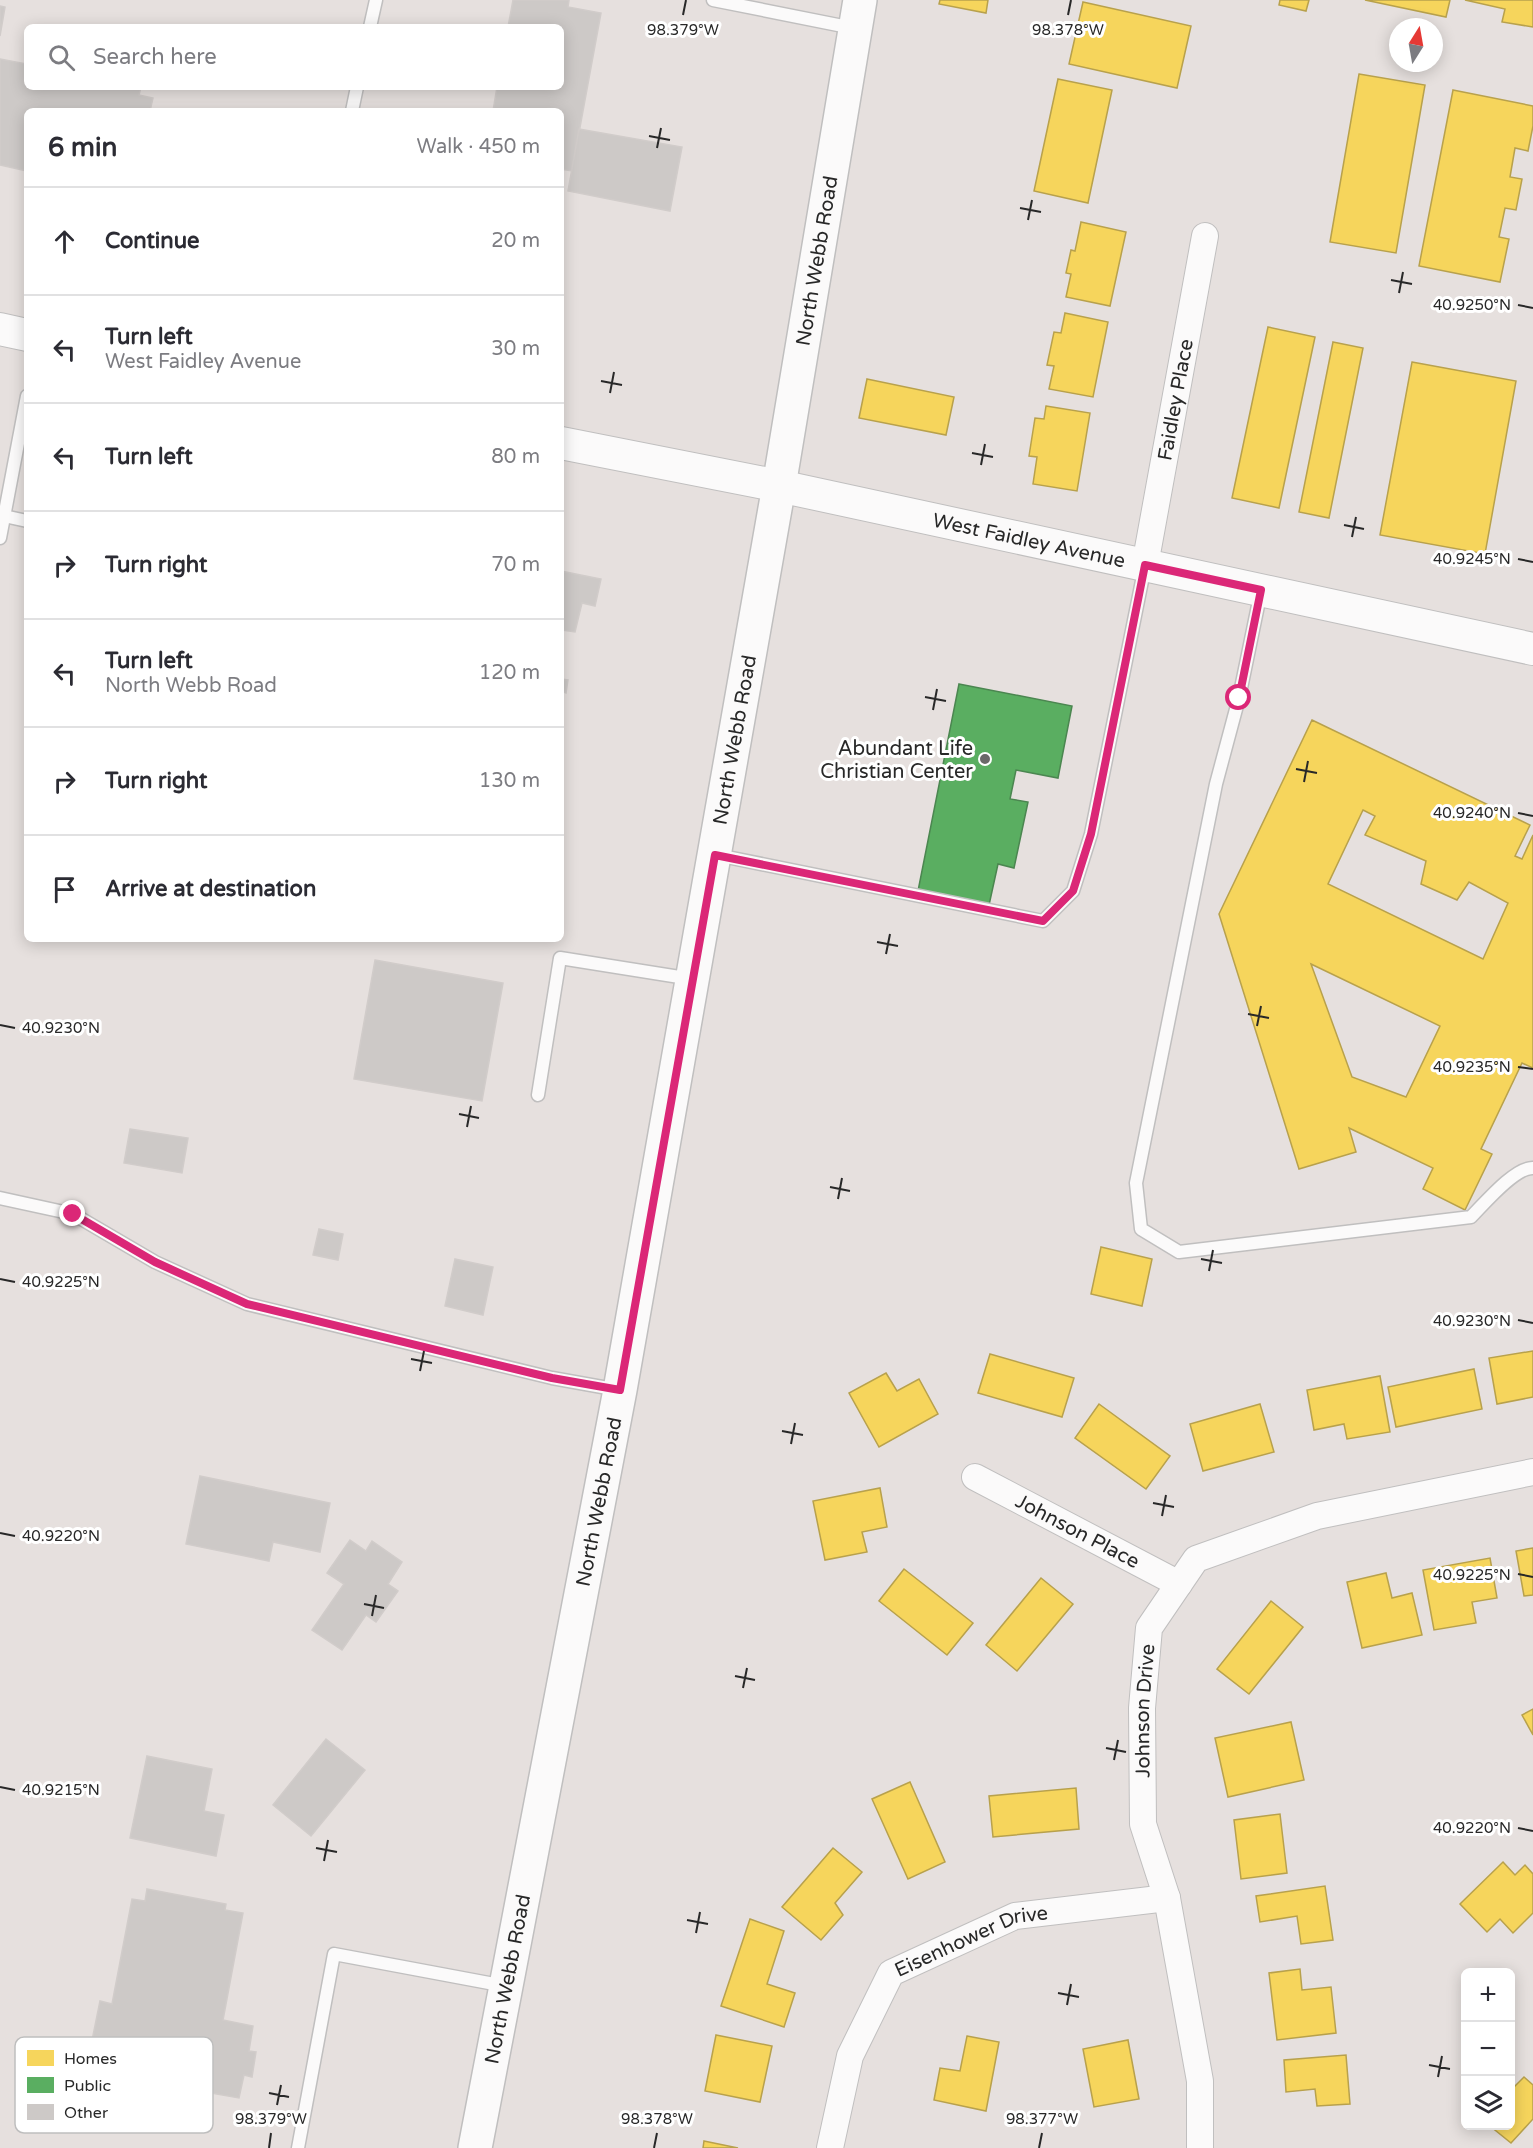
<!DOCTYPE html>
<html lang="en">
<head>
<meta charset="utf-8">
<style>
  body { margin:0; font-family:"Varela Round",sans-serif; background:#f2f2f3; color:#2b2b33 }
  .controls { position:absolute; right:18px; bottom:18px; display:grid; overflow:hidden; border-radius:9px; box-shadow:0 3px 15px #0003 }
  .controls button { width:54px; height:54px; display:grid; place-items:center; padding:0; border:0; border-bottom:2px solid #e1e1e2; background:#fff; color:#2b2b33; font:30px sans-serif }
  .compass { position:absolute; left:1389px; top:18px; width:54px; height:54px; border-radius:50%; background:#fff; box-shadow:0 3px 15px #0003; rotate:11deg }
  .stop { position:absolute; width:18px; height:18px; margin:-14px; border:4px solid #db2777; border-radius:50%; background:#fff }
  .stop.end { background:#db2777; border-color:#fff; box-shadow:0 2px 6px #0008 }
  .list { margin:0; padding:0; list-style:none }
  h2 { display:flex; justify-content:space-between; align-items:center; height:78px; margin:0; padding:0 24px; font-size:26px }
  h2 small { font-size:20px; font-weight:400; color:#7c7c81 }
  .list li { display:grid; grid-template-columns:39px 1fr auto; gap:18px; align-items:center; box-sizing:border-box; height:108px; padding:0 24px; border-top:2px solid #e1e1e2 }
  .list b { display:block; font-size:22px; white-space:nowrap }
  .list p { margin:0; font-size:20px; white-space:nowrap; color:#7c7c81 }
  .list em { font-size:20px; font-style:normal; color:#7c7c81 }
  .icon { flex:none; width:33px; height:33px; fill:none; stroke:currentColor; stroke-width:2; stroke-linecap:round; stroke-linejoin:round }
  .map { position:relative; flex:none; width:1533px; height:2148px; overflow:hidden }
  .search { position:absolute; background:#fff; box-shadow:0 3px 15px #0003; left:24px; top:24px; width:540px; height:66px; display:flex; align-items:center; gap:15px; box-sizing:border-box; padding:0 21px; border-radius:9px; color:#7c7c81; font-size:22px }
  .panel { position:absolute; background:#fff; box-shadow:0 3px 15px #0003; left:24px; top:108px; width:540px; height:834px; border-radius:9px }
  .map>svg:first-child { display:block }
  .homes { fill:#f6d55c; stroke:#b8a14c; stroke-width:1.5; fill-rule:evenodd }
  .public { fill:#5aae61; stroke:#4b8650; stroke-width:1.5 }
  .building { fill:#cdc9c7; stroke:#d1ccca; stroke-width:1.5 }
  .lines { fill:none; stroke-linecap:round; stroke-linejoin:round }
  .service-casing { stroke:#c0bfbf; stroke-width:15 }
  .minor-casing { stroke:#c0bfbf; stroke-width:28 }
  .tertiary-casing { stroke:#c0bfbf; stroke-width:34 }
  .secondary-casing { stroke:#c0bfbf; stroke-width:36 }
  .service { stroke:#fbfafa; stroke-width:12 }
  .minor { stroke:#fbfafa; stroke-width:26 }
  .tertiary { stroke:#fbfafa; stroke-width:32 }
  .secondary { stroke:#fbfafa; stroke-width:33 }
  .route { stroke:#db2777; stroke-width:8 }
  .ticks { fill:none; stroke:#282828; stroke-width:2 }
  .poi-dot { fill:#6a6868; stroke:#fff; stroke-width:2 }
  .labels { text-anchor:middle; stroke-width:6; stroke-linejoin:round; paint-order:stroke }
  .street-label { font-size:20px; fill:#282828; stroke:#fff }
  .poi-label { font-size:20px; fill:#282828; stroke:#fff; text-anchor:end }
  .key { fill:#fff; stroke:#bebebe; stroke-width:1.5 }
  .key-label { font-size:16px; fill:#282828 }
  .ticks-label { font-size:15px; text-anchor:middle; fill:#282828; stroke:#fff; stroke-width:6; stroke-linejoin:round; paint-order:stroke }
</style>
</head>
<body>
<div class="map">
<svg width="1533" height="2148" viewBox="0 0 1533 2148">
  <rect width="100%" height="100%" fill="#e6e0de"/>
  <!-- homes -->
  <g class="homes">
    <path d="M940,0H988L986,13L939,4Z"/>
    <path d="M1280,0H1309L1306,11L1279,5Z"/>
    <path d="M1365,0H1450L1446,17Z"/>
    <path d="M1465,0H1533V27L1502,22L1505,9Z"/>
    <path d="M1083,2L1191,26L1177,88L1069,64Z"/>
    <path d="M1359,74L1425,85L1396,253L1330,242Z"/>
    <path d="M1058,79L1112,90L1088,203L1034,191Z"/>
    <path d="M1453,90L1533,106V126L1528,151L1515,148L1510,177L1522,179L1516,210L1505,208L1499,237L1509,239L1500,282L1419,266Z"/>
    <path d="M1081,222L1126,232L1110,306L1066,297L1071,274L1066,273L1071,250L1075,251Z"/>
    <path d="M1065,313L1108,322L1093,397L1049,389L1054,366L1047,365L1054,332L1061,333Z"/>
    <path d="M1268,327L1315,337L1279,508L1232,498Z"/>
    <path d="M1333,342L1363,348L1329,518L1299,512Z"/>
    <path d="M1412,362L1516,381L1485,554L1380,535Z"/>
    <path d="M867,379L954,397L946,435L859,418Z"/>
    <path d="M1046,406L1090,413L1077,491L1033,484L1037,457L1029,456L1035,418L1044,419Z"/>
    <path d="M1312,720L1530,825L1515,856L1522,859L1533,835V1068L1522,1063L1481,1149L1492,1154L1465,1210L1423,1189L1433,1168L1349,1128L1356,1152L1299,1169L1219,914ZM1363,810L1375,816L1365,835L1426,861L1421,884L1457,900L1469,882L1508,903L1483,959L1328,884ZM1311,964L1440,1026L1406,1097L1352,1077Z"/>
    <path d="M1101,1247L1152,1259L1142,1306L1091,1294Z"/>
    <path d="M1533,1351V1397L1497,1404L1489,1358Z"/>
    <path d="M990,1354L1074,1378L1062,1417L978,1393Z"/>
    <path d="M1474,1369L1482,1409L1396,1427L1388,1387Z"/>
    <path d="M886,1373L897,1391L919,1379L938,1414L879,1447L849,1393Z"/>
    <path d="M1380,1376L1390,1432L1347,1439L1344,1424L1314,1430L1307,1390Z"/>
    <path d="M1099,1404L1170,1456L1146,1489L1075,1438Z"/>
    <path d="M1260,1404L1274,1452L1203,1471L1190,1424Z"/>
    <path d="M880,1488L887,1527L862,1532L867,1552L825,1560L813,1501Z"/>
    <path d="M1533,1548V1595L1524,1596L1516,1551Z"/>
    <path d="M1490,1558L1497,1598L1472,1602L1476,1623L1434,1630L1423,1570Z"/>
    <path d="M904,1569L973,1623L947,1655L879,1601Z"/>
    <path d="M1386,1573L1392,1598L1412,1593L1422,1635L1362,1648L1347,1582Z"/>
    <path d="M1041,1578L1073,1604L1017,1671L986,1645Z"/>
    <path d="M1271,1601L1303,1627L1249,1694L1217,1669Z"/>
    <path d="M1533,1709V1735L1522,1715Z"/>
    <path d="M1291,1722L1304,1780L1228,1797L1215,1738Z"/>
    <path d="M910,1782L945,1862L908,1879L872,1799Z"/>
    <path d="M1076,1788L1079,1829L993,1837L989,1796Z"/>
    <path d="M1280,1814L1287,1873L1241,1879L1234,1820Z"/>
    <path d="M833,1848L862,1872L835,1903L843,1915L821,1940L782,1907Z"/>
    <path d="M1503,1862L1515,1875L1525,1865L1533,1874V1913L1513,1933L1500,1919L1487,1932L1460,1904Z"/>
    <path d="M1325,1886L1333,1940L1301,1944L1297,1916L1260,1922L1256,1896Z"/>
    <path d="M750,1919L784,1931L767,1984L795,1993L784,2027L721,2006Z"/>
    <path d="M1300,1969L1302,1990L1331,1987L1336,2033L1277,2040L1269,1973Z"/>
    <path d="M716,2035L772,2046L760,2102L705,2091Z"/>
    <path d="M967,2036L999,2042L986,2111L934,2100L940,2068L960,2071Z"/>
    <path d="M1128,2040L1139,2099L1094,2107L1083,2049Z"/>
    <path d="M1346,2055L1350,2104L1317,2106L1315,2089L1286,2092L1284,2060Z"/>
    <path d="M1524,2077L1533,2085V2119L1511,2143L1490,2126H1510V2091Z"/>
    <path d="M704,2141L738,2148H703Z"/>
  </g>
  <!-- public -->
  <path class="public" d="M959,684L1072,706L1058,778L1016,770L1010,799L1028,802L1014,868L998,864L989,905L918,891Z"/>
  <!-- building -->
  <g class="building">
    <path d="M513,0H569L568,7L601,13L572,171L561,169V111H493L497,87H561V27H508Z"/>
    <path d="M0,6L5,7L0,36Z"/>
    <path d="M0,59L27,64V87H141L139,95L153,98L150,111H27V171L0,165Z"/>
    <path d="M579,129L682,147L670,211L568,191Z"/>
    <path d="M561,571L601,579L595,606L582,603L575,632L562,630L561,635Z"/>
    <path d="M561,679L568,680L566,693L561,691Z"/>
    <path d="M375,960L503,983L482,1101L354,1079Z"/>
    <path d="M130,1129L188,1138L182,1173L124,1163Z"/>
    <path d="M319,1229L343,1234L338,1260L313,1255Z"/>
    <path d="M455,1259L493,1267L483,1315L445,1306Z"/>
    <path d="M200,1476L330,1503L320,1552L273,1542L269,1561L186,1544Z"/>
    <path d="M350,1540L366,1551L372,1541L402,1562L388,1584L398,1591L376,1622L366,1615L342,1650L312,1630L344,1584L327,1573Z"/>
    <path d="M326,1739L365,1770L311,1836L273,1805Z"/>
    <path d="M147,1756L212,1769L204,1811L224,1815L216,1856L130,1838Z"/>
    <path d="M147,1889L226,1904L225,1910L243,1913L223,2020L253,2026L249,2051L256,2052L252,2077L244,2075L239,2098L194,2090L189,2117L169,2113L168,2120L117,2110L118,2102L94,2098L99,2067L87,2065L100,2001L112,2004L132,1899L145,1901Z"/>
  </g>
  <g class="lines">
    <!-- service casing -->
    <g class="service-casing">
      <g id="service">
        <path d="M713,0L853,28"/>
        <path d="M370,27L376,0"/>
        <path d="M352,111L357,87"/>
        <path d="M4,516L27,521"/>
        <path d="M0,538L27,396"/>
        <path d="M1261,591L1239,698L1216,784L1136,1183L1141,1229L1179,1252L1471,1217C1484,1204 1515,1167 1533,1168"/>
        <path d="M717,855L1043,921L1073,891L1091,834L1145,566"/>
        <path d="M538,1095L560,958L692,979"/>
        <path d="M0,1198L73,1214L155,1262L247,1304L552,1378L619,1390"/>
        <path d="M298,2148L334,1954L505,1986"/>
      </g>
    </g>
    <!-- minor casing -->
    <g class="minor-casing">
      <g id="minor">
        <path id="s1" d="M1145,565L1205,236"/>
        <path id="s2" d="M975,1477L1179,1584"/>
        <path id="s3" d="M830,2148L850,2056L891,1973L1015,1916L1167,1898"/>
        <path id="s4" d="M1200,2148V2081L1167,1898L1143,1824L1142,1708L1149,1628L1196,1559L1317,1516L1533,1472"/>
      </g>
    </g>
    <!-- tertiary casing -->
    <g class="tertiary-casing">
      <g id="tertiary">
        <path d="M0,329L27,335"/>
        <path id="s5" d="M561,443L779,486L1533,649"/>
      </g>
    </g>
    <!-- secondary casing -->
    <g class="secondary-casing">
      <g id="secondary">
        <path id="s6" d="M475,2148L620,1390L779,486L860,0"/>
      </g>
    </g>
    <!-- service -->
    <use href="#service" class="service"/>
    <!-- minor -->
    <use href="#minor" class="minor"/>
    <!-- tertiary -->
    <use href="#tertiary" class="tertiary"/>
    <!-- secondary -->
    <use href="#secondary" class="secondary"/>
  </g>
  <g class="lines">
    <!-- route -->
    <path class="route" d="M73,1214L155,1262L247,1304L552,1378L620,1390L715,855L1043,921L1073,891L1091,834L1145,565L1261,590L1239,698"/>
  </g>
  <!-- ticks -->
  <path class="ticks" d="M683,15L686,0M1068,15L1071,0M649,136L670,140M657,148L661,128M1020,208L1041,212M1028,220L1032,200M1391,280L1412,284M1399,293L1403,272M1518,305L1533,308M601,381L622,385M610,393L614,372M972,453L993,457M981,465L985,444M1344,525L1364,529M1352,537L1356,517M1518,559L1533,562M925,697L946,701M933,710L937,689M1296,769L1317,773M1304,782L1308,761M1518,813L1533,816M877,942L898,946M886,954L890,934M1248,1014L1269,1018M0,1025L15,1028M1257,1026L1261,1006M1518,1067L1533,1069M459,1114L479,1118M467,1127L471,1106M830,1187L850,1191M838,1199L842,1178M1201,1259L1222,1263M1209,1271L1213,1250M0,1279L15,1282M1518,1320L1533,1323M411,1359L432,1363M420,1371L424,1351M782,1431L803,1435M791,1444L795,1423M1153,1503L1174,1507M1162,1516L1166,1495M0,1533L15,1536M1518,1574L1533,1577M364,1604L384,1608M372,1616L376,1595M735,1676L755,1680M743,1688L747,1668M1106,1748L1126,1752M1114,1760L1118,1740M0,1787L15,1790M1518,1828L1533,1831M316,1848L337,1852M324,1861L328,1840M687,1920L708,1924M696,1933L700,1912M1058,1993L1079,1997M1067,2005L1071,1984M1429,2065L1450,2069M1438,2077L1442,2056M269,2093L289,2097M277,2105L281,2085M269,2148L271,2133M654,2148L657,2133M1039,2148L1042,2133"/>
  <!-- markers -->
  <circle class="poi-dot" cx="985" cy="759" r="6"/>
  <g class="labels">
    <!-- street labels -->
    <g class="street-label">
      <text dy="7" stroke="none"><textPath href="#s6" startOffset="1918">North Webb Road</textPath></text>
      <text dy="7" stroke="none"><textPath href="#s1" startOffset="168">Faidley Place</textPath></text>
      <text dy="7" stroke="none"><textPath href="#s5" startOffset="478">West Faidley Avenue</textPath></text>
      <text dy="7" stroke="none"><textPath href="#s6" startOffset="1432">North Webb Road</textPath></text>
      <text dy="7" stroke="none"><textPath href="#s6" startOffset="658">North Webb Road</textPath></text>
      <text dy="7" stroke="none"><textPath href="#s2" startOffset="116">Johnson Place</textPath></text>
      <text dy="7" stroke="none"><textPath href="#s4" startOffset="444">Johnson Drive</textPath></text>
      <text dy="7" stroke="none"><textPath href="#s3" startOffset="274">Eisenhower Drive</textPath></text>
      <text dy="7" stroke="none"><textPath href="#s6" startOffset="172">North Webb Road</textPath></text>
    </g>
    <!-- poi labels -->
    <g class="poi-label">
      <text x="973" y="755">Abundant Life<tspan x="973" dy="23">Christian Center</tspan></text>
    </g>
  </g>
  <!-- legend -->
  <rect x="15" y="2037" width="198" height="96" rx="9" class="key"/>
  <rect x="27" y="2050" width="27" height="16" fill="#f6d55c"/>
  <rect x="27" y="2077" width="27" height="16" fill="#5aae61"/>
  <rect x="27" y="2104" width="27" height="16" fill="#cdc9c7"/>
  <g class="key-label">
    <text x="64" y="2064">Homes</text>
    <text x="64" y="2091">Public</text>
    <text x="64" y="2118">Other</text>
  </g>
  <g class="ticks-label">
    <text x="1068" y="35">98.378°W</text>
    <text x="683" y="35">98.379°W</text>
    <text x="1472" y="310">40.9250°N</text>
    <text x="1472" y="564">40.9245°N</text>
    <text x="1472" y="818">40.9240°N</text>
    <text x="61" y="1033">40.9230°N</text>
    <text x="1472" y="1072">40.9235°N</text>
    <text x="61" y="1287">40.9225°N</text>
    <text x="1472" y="1326">40.9230°N</text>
    <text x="61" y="1541">40.9220°N</text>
    <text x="1472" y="1580">40.9225°N</text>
    <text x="61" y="1795">40.9215°N</text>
    <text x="1472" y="1833">40.9220°N</text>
    <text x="271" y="2124">98.379°W</text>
    <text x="657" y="2124">98.378°W</text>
    <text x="1042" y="2124">98.377°W</text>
  </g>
</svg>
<div class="controls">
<button>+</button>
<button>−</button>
<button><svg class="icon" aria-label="layers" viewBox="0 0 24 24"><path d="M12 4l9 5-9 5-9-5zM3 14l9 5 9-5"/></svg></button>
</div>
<svg class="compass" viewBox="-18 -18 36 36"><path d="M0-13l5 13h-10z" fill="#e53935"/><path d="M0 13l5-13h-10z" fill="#7c7c81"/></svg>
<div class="stop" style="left:1239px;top:698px"></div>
<div class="stop end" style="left:73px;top:1214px"></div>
<div class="search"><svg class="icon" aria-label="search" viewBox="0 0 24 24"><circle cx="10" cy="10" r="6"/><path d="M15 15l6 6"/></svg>Search here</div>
<section class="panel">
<h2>6 min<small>Walk · 450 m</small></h2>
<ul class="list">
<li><svg class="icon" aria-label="ahead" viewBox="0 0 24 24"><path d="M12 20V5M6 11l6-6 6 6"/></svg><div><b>Continue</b></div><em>20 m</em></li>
<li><svg class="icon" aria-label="left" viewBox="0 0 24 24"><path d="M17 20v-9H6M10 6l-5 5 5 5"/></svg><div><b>Turn left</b><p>West Faidley Avenue</p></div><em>30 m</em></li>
<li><svg class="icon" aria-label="left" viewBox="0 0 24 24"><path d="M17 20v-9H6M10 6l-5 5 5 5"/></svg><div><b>Turn left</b></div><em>80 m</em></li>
<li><svg class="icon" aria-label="right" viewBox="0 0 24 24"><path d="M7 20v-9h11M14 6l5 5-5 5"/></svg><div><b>Turn right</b></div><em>70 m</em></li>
<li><svg class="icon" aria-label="left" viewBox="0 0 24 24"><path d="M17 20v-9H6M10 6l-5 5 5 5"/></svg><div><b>Turn left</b><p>North Webb Road</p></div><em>120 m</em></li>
<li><svg class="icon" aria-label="right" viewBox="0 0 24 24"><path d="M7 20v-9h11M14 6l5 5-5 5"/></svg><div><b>Turn right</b></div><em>130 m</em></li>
<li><svg class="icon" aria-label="arrive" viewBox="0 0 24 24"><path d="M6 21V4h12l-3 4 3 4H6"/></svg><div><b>Arrive at destination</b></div></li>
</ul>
</section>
</div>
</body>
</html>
